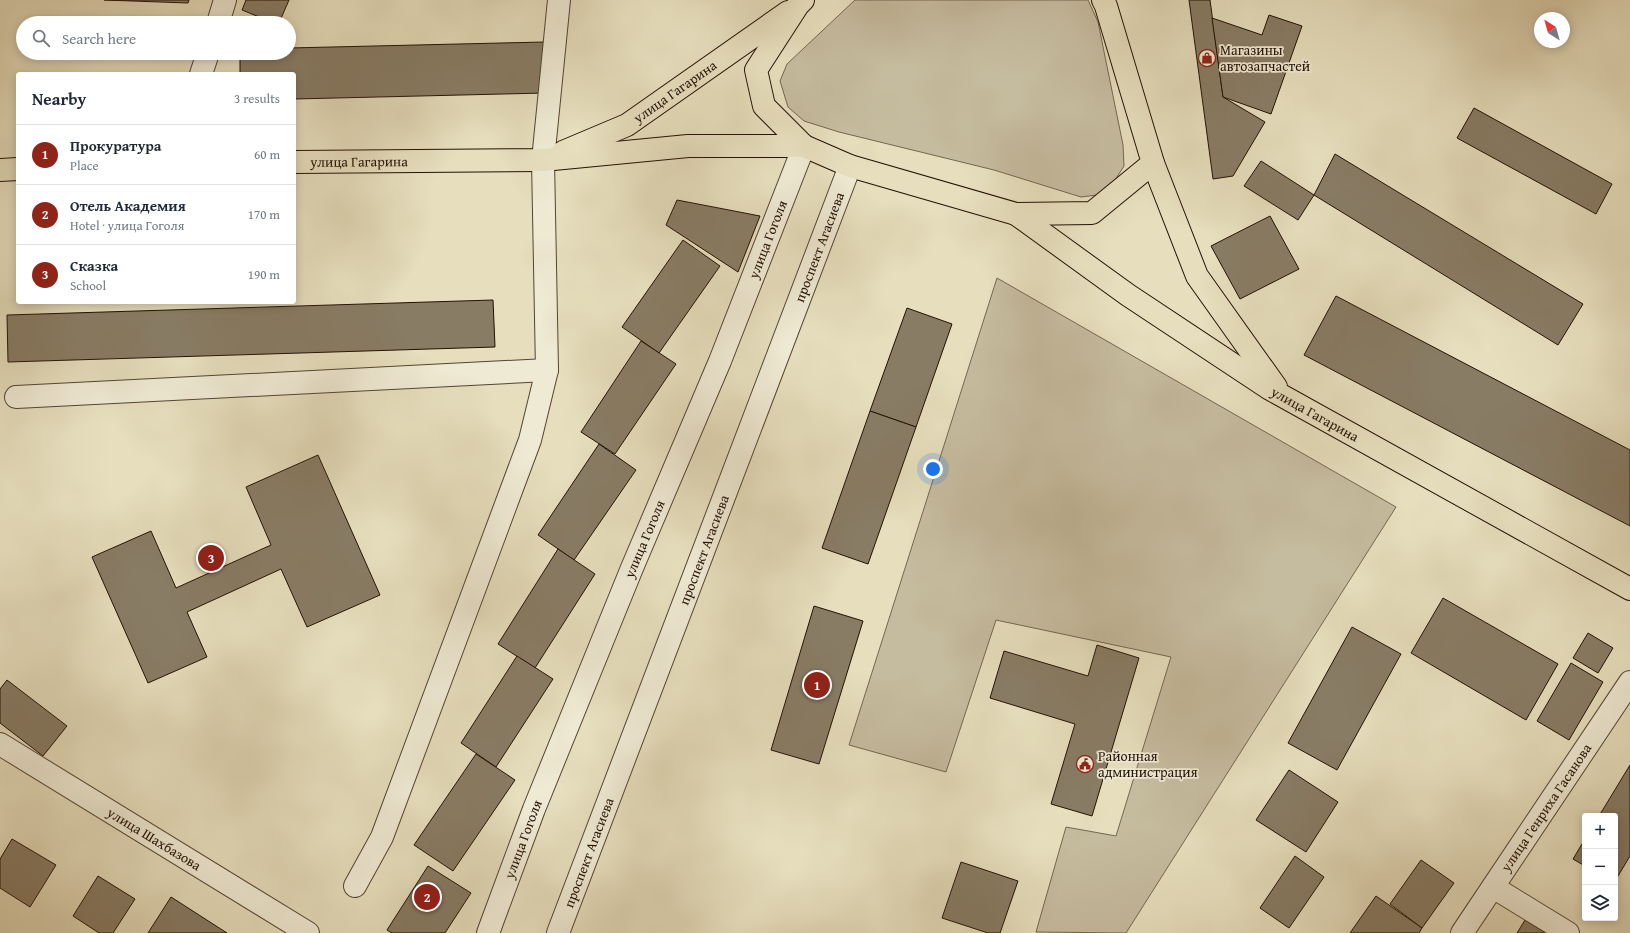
<!DOCTYPE html>
<html lang="en">
<head>
<meta charset="utf-8">
<style>
  body { margin:0; font-family:"Gentium Book Plus",serif; background:#f6f6f7; color:#1f2937 }
  .controls { position:absolute; right:12px; bottom:12px; display:grid; overflow:hidden; border-radius:4px; box-shadow:0 2px 10px #0003 }
  .controls button { width:36px; height:36px; display:grid; place-items:center; padding:0; border:0; border-bottom:1px solid #e0e1e3; background:#fff; color:#1f2937; font:20px sans-serif }
  .compass { position:absolute; left:1534px; top:12px; width:36px; height:36px; border-radius:50%; background:#fff; box-shadow:0 2px 10px #0003; rotate:323deg }
  .you { position:absolute; left:933px; top:469px; width:14px; height:14px; margin:-10px; border:3px solid #fff; border-radius:50%; background:#1a73e8; box-shadow:0 0 0 6px #1a73e833 }
  .badge { display:grid; place-items:center; width:26px; height:26px; border-radius:50%; background:#8f2418; color:#fff; font-size:13px; font-weight:700 }
  .pin { position:absolute; translate:-50% -50%; border:2px solid #fff; box-shadow:0 1px 4px #0006 }
  .list { margin:0; padding:0; list-style:none }
  h2 { display:flex; justify-content:space-between; align-items:center; height:52px; margin:0; padding:0 16px; font-size:17px }
  h2 small { font-size:13px; font-weight:400; color:#747a83 }
  .list li { display:grid; grid-template-columns:26px 1fr auto; gap:12px; align-items:center; box-sizing:border-box; height:60px; padding:0 16px; border-top:1px solid #e0e1e3 }
  .list b { display:block; font-size:15px; white-space:nowrap }
  .list p { margin:0; font-size:13px; white-space:nowrap; color:#747a83 }
  .list em { font-size:13px; font-style:normal; color:#747a83 }
  .icon { flex:none; width:22px; height:22px; fill:none; stroke:currentColor; stroke-width:2; stroke-linecap:round; stroke-linejoin:round }
  .map { position:relative; flex:none; width:1630px; height:933px; overflow:hidden }
  .search { position:absolute; background:#fff; box-shadow:0 2px 10px #0003; left:16px; top:16px; width:280px; height:44px; display:flex; align-items:center; gap:10px; box-sizing:border-box; padding:0 14px; border-radius:22px; color:#747a83; font-size:15px }
  .panel { position:absolute; background:#fff; box-shadow:0 2px 10px #0003; left:16px; top:72px; width:280px; height:232px; border-radius:4px }
  .map>svg:first-child { display:block }
  .green { fill:#c5bb9e; stroke:#746652 }
  .building { fill:#887c65; stroke:#231105 }
  .lines { fill:none; stroke-linecap:round; stroke-linejoin:round }
  .minor-casing { stroke:#544433; stroke-width:24 }
  .major-casing { stroke:#231105; stroke-width:24 }
  .minor { stroke:#efead4; stroke-width:22 }
  .major { stroke:#e6debd; stroke-width:22 }
  .labels { text-anchor:middle; stroke-width:3.5; stroke-linejoin:round; paint-order:stroke }
  .poi-label { font-size:14px; fill:#231105; stroke:#efead4; text-anchor:start }
  .street-label { font-size:14px; fill:#231105; stroke:#efead4 }
</style>
</head>
<body>
<div class="map">
<svg width="1630" height="933" viewBox="0 0 1630 933">
  <rect width="100%" height="100%" fill="#e6debd"/>
  <filter id="stains"><feTurbulence type="fractalNoise" baseFrequency=".005" numOctaves="4"/><feColorMatrix values="0 0 0 0 .2 0 0 0 0 .09 0 0 0 0 .02 0 0 0 .5 -.17"/></filter>
  <radialGradient id="worn" r=".72"><stop offset=".6" stop-color="#630" stop-opacity="0"/><stop offset="1" stop-color="#630" stop-opacity=".3"/></radialGradient>
  <!-- green -->
  <g class="green">
    <path d="M855,0H1088L1098,22L1123,145L1124,166L1113,183L1097,195L1081,197L994,170L839,132L804,121L788,107L780,81L787,64Z"/>
    <path d="M997,278L1396,507L1126,933L1036,932L1066,827L1116,836L1171,657L996,620L946,772L849,745Z"/>
  </g>
  <!-- building -->
  <g class="building">
    <path d="M104,0H189L188,3Z"/>
    <path d="M246,0H289L279,23H274L242,10Z"/>
    <path d="M1189,0H1210L1223,97L1265,122L1233,176L1213,179Z"/>
    <path d="M1269,15L1302,26L1271,114L1223,97L1212,18L1262,35Z"/>
    <path d="M544,42L545,93L294,99V74H240V53H289V48Z"/>
    <path d="M1474,108L1612,184L1596,214L1457,138Z"/>
    <path d="M1335,154L1583,304L1558,345L1314,195Z"/>
    <path d="M1261,161L1314,195L1298,220L1244,186Z"/>
    <path d="M677,200L760,216L738,272L666,225Z"/>
    <path d="M1270,216L1299,269L1240,299L1211,246Z"/>
    <path d="M683,240L720,266L659,353L622,327Z"/>
    <path d="M1336,296L1630,450V526L1304,355Z"/>
    <path d="M493,300L495,347L8,362L7,315Z"/>
    <path d="M907,308L952,324L916,427L870,411Z"/>
    <path d="M641,341L676,364L615,454L581,432Z"/>
    <path d="M870,411L916,427L868,564L822,548Z"/>
    <path d="M599,444L636,470L574,560L538,535Z"/>
    <path d="M318,455L380,595L307,627L281,569L187,612L207,657L148,683L92,557L151,531L176,588L271,545L246,487Z"/>
    <path d="M558,549L595,574L535,668L498,644Z"/>
    <path d="M1443,598L1558,664L1526,720L1411,653Z"/>
    <path d="M814,606L863,621L819,764L771,750Z"/>
    <path d="M1352,627L1401,654L1337,770L1288,743Z"/>
    <path d="M1588,633L1613,648L1598,673L1573,658Z"/>
    <path d="M1097,645L1139,658L1092,816L1051,804L1075,724L990,698L1004,651L1088,676Z"/>
    <path d="M517,656L553,679L496,767L461,743Z"/>
    <path d="M1571,663L1603,682L1569,740L1537,721Z"/>
    <path d="M7,680L67,726L43,756L0,723V689Z"/>
    <path d="M476,754L515,780L453,871L414,845Z"/>
    <path d="M1630,765V856L1615,881V816H1599Z"/>
    <path d="M1289,770L1338,802L1306,852L1256,820Z"/>
    <path d="M12,839L56,865L30,907L0,888V859Z"/>
    <path d="M1585,839V866L1573,859Z"/>
    <path d="M1295,856L1324,877L1289,928L1260,908Z"/>
    <path d="M1421,860L1454,883L1422,928L1390,904Z"/>
    <path d="M961,862L1018,881L1000,933H988L942,918Z"/>
    <path d="M428,866L471,893L445,933H392L387,930Z"/>
    <path d="M98,876L135,899L113,933H99L73,916Z"/>
    <path d="M1376,896L1422,928L1419,933H1350Z"/>
    <path d="M171,897L227,933H148Z"/>
    <path d="M1525,920L1546,933H1517Z"/>
  </g>
  <g class="lines">
    <!-- minor casing -->
    <g class="minor-casing">
      <g id="minor">
        <path d="M218,23L225,0"/>
        <path d="M201,74L208,53"/>
        <path d="M16,397L547,370"/>
        <path id="s1" d="M0,744L308,933"/>
        <path d="M355,886L382,837L530,440L547,370L543,160L559,0"/>
        <path d="M1493,887L1568,933"/>
        <path id="s2" d="M488,933L534,809L632,568L720,361L804,146"/>
        <path id="s3" d="M558,933L850,166"/>
        <path id="s4" d="M1462,933L1630,682"/>
      </g>
    </g>
    <!-- major casing -->
    <g class="major-casing">
      <g id="major">
        <path d="M803,0L798,5L756,70L764,106L804,146L850,166L1016,214L1092,213L1153,163L1106,6L1103,0"/>
        <path id="s5" d="M563,152L627,125L788,12"/>
        <path id="s6" d="M294,162L543,160L688,146H804"/>
        <path d="M1153,163L1197,276L1276,387"/>
        <path d="M0,170L18,169"/>
        <path id="s7" d="M1016,214L1128,295L1270,389L1630,589"/>
      </g>
    </g>
    <!-- minor -->
    <use href="#minor" class="minor"/>
    <!-- major -->
    <use href="#major" class="major"/>
  </g>
  <!-- icons -->
  <defs>
    <g id="shop-ring" transform="scale(0.9)"><circle r="9.5" fill="#efead4" stroke="#8f2418" stroke-width="1.5"/><path d="M-5-2.5h2.3a2.7 3.5 0 0 1 5.4 0H5L5.5 6h-11ZM-1.5-2.5h3a1.5 2.3 0 0 0-3 0Z" fill="#8f2418"/></g>
    <g id="civic-ring" transform="scale(0.9)"><circle r="9.5" fill="#efead4" stroke="#8f2418" stroke-width="1.5"/><path d="M-.6-6.5H3V-4.5H.6V-3L4-1V1h2V6H-6V1h2V-1L-.6-3ZM-1.2 2.5V6h2.4V2.5Z" fill="#8f2418"/></g>
  </defs>
  <g fill-rule="evenodd">
    <use href="#shop-ring" x="1207" y="58"/>
    <use href="#civic-ring" x="1085" y="764"/>
  </g>
  <g class="labels">
    <!-- poi labels -->
    <g class="poi-label">
      <text x="1220" y="55">Магазины<tspan x="1220" dy="16">автозапчастей</tspan></text>
      <text x="1098" y="761">Районная<tspan x="1098" dy="16">администрация</tspan></text>
    </g>
    <!-- street labels -->
    <g class="street-label">
      <text dy="5" stroke="none"><textPath href="#s5" startOffset="128">улица Гагарина</textPath></text>
      <text dy="5" stroke="none"><textPath href="#s6" startOffset="65">улица Гагарина</textPath></text>
      <text dy="5" stroke="none"><textPath href="#s2" startOffset="748">улица Гоголя</textPath></text>
      <text dy="5" stroke="none"><textPath href="#s3" startOffset="734">проспект Агасиева</textPath></text>
      <text dy="5" stroke="none"><textPath href="#s7" startOffset="360">улица Гагарина</textPath></text>
      <text dy="5" stroke="none"><textPath href="#s2" startOffset="424">улица Гоголя</textPath></text>
      <text dy="5" stroke="none"><textPath href="#s3" startOffset="410">проспект Агасиева</textPath></text>
      <text dy="5" stroke="none"><textPath href="#s4" startOffset="151">улица Генриха Гасанова</textPath></text>
      <text dy="5" stroke="none"><textPath href="#s1" startOffset="181">улица Шахбазова</textPath></text>
      <text dy="5" stroke="none"><textPath href="#s2" startOffset="100">улица Гоголя</textPath></text>
      <text dy="5" stroke="none"><textPath href="#s3" startOffset="86">проспект Агасиева</textPath></text>
    </g>
  </g>
  <rect width="100%" height="100%" filter="url(#stains)"/>
  <rect width="100%" height="100%" fill="url(#worn)"/>
</svg>
<div class="controls">
<button>+</button>
<button>−</button>
<button><svg class="icon" aria-label="layers" viewBox="0 0 24 24"><path d="M12 4l9 5-9 5-9-5zM3 14l9 5 9-5"/></svg></button>
</div>
<svg class="compass" viewBox="-18 -18 36 36"><path d="M0-13l5 13h-10z" fill="#e53935"/><path d="M0 13l5-13h-10z" fill="#747a83"/></svg>
<div class="you"></div>
<div class="pin badge" style="left:817px;top:685px">1</div>
<div class="pin badge" style="left:427px;top:897px">2</div>
<div class="pin badge" style="left:211px;top:558px">3</div>
<div class="search"><svg class="icon" aria-label="search" viewBox="0 0 24 24"><circle cx="10" cy="10" r="6"/><path d="M15 15l6 6"/></svg>Search here</div>
<section class="panel">
<h2>Nearby<small>3 results</small></h2>
<ul class="list">
<li><span class="badge">1</span><div><b>Прокуратура</b><p>Place</p></div><em>60 m</em></li>
<li><span class="badge">2</span><div><b>Отель Академия</b><p>Hotel · улица Гоголя</p></div><em>170 m</em></li>
<li><span class="badge">3</span><div><b>Сказка</b><p>School</p></div><em>190 m</em></li>
</ul>
</section>
</div>
</body>
</html>
